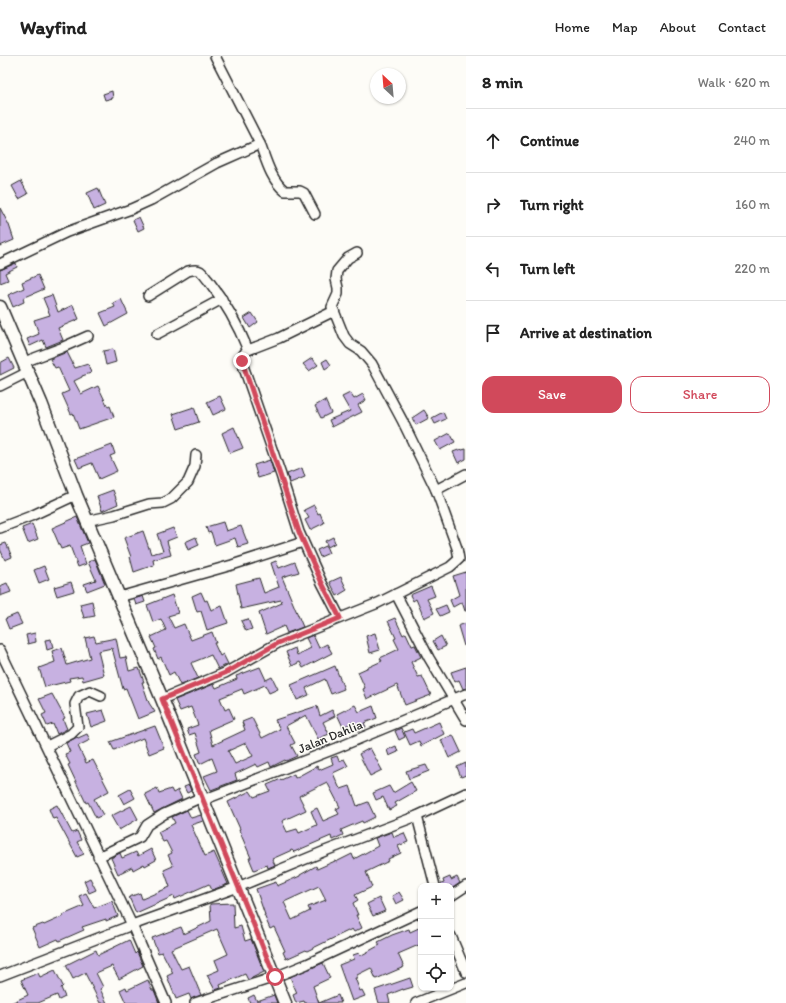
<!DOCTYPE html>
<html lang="en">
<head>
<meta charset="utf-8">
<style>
  body { margin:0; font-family:Itim,sans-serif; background:#f6f6f6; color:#222 }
  .controls { position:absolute; right:12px; bottom:12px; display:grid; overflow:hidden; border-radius:8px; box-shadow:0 1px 3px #0004 }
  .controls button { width:36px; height:36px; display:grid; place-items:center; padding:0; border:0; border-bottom:1px solid #e0e0e0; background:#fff; color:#222; font:20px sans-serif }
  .compass { position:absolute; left:370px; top:12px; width:36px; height:36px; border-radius:50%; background:#fff; box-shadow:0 1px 3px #0004; rotate:334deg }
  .stop { position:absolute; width:12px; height:12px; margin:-9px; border:3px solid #d1495b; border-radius:50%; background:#fff }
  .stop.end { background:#d1495b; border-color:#fff; box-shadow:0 1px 4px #0008 }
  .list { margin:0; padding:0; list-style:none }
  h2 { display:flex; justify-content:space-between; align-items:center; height:52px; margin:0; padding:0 16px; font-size:17px }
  h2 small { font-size:13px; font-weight:400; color:#767676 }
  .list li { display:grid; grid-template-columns:26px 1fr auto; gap:12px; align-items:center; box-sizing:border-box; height:64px; padding:0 16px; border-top:1px solid #e0e0e0 }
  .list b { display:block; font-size:15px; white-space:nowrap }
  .list em { font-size:13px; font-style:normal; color:#767676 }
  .actions { display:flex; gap:8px; padding:12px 16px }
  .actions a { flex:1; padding:9px 0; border:1px solid #d1495b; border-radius:12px; text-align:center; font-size:14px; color:#d1495b }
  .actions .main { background:#d1495b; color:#fff }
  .icon { flex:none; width:22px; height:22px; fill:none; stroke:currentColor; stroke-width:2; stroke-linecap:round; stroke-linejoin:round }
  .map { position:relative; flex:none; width:466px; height:947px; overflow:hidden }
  header { display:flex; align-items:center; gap:24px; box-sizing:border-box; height:56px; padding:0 20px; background:#fff; border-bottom:1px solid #e0e0e0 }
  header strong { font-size:19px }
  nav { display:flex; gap:22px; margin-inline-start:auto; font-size:14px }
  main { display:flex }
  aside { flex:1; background:#fff }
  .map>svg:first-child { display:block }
  .building { fill:#c7b1e1; stroke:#2b2b2b; fill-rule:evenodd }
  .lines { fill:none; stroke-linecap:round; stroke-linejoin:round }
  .street-casing { stroke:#2b2b2b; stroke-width:12 }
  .secondary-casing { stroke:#2b2b2b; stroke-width:15 }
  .street { stroke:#fdfcf7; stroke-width:9 }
  .secondary { stroke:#fdfcf7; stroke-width:12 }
  .route { stroke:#d1495b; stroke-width:5 }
  .labels { text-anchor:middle; stroke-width:3; stroke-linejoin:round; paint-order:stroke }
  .street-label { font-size:13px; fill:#2b2b2b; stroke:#fdfcf7 }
</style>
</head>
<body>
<header>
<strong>Wayfind</strong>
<nav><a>Home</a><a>Map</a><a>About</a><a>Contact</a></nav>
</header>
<main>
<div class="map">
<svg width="466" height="947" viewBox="0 0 466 947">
  <rect width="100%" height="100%" fill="#fdfcf7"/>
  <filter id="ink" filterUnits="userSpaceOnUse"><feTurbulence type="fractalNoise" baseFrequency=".025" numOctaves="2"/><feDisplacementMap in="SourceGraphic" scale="8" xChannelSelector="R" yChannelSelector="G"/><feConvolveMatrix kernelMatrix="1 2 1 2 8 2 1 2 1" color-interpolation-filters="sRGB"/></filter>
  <g filter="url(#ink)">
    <!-- building -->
    <g class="building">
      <path d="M112,35L113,42L105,44L103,38Z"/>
      <path d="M21,125L28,138L19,143L12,130Z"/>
      <path d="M98,132L105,149L94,154L87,137Z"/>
      <path d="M0,152L9,169L14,184L0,190Z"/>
      <path d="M139,161L144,172L138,175L133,164Z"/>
      <path d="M16,207L17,211L5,217L8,224L0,227V214Z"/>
      <path d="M38,219L44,233L23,242L24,246L13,251L8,239L24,232L22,226Z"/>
      <path d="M52,239L58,256L73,249L79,263L58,272L63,284L46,291L43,284L30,290L27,283L39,278L34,264L50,259L43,242Z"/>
      <path d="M121,243L128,258L106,270L100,257L115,251L113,247Z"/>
      <path d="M252,257L258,266L250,272L244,262Z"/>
      <path d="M113,293L116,306L106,309L103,295Z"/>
      <path d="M67,296L75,312L88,308L91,317L82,320V321L74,325L81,338L98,330L108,351L110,350L114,361L79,373L73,357L71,358L62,338L69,335L58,311L55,312L50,303Z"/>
      <path d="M9,302L14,312L0,319V307Z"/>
      <path d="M312,302L318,309L309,315L303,308Z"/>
      <path d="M327,303L331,309L325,313L322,306Z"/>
      <path d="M350,337L354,343L363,338L366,344L358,349L362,356L332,371L329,364L350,355L342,341Z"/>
      <path d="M220,340L226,353L213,359L207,346Z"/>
      <path d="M325,344L331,357L321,362L315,350Z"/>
      <path d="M194,351L199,366L178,373L173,358Z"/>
      <path d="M424,354L429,362L416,369L412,362Z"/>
      <path d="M443,356L446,363L435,368L432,362Z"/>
      <path d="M234,371L243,392L230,397L222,377Z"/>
      <path d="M450,377L455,386L440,394L435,385Z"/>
      <path d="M112,389L115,398L110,400L117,415L99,423L92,407L79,412L75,403Z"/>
      <path d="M461,393L462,394L466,393V403L458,407L453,396Z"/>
      <path d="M270,404L274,417L258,422L254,409Z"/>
      <path d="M302,412L305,421L290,427L287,418Z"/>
      <path d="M113,434L118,448L102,455L97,440Z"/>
      <path d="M314,449L318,458L320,457L324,467L310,474L305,464L309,462L304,454Z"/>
      <path d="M77,461L88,487L80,490L86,508L78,511L70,490L61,493L52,472Z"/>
      <path d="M223,466L226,475L241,470L248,488L238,491L235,482L215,489L211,476L208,477L206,471Z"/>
      <path d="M32,468L38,483L28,487L22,472Z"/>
      <path d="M173,472L177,481L167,485L171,499L153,504L154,509L134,516L130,501H131L124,482L143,475L151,498L163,495L157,478Z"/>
      <path d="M196,481L199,489L188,494L185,486Z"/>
      <path d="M333,481L335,487L328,491L325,485Z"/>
      <path d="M6,487L12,501L5,504L0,493V489Z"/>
      <path d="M326,490L329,497L320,501L317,494Z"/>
      <path d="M95,503L105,528L87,535L84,528L96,524L88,506Z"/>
      <path d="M276,505L279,512L295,506L299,516L282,521L303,571L287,577L284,570L266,578L259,557L282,547L281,544L241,553L236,528L259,522L264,537L279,531L271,507Z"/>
      <path d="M44,510L49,523L39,527L34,514Z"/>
      <path d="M466,516V555H465L462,546L453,551L450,544L459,539L453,520Z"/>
      <path d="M341,521L347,534L337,540L330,526Z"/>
      <path d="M71,526L74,535L57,540L54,531Z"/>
      <path d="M7,527L11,536L0,540V530Z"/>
      <path d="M431,530L435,540L427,543L434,557L424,562L416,543L413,545L410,539Z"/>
      <path d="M201,536L205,545L207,544L211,554L222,550L228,567L207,574L201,555L197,556L192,540Z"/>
      <path d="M172,539L178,557L168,560L174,572L184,568L191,584L212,576L216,587H214L220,600L223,598L228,608L218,613L211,599L191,607L198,622L180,629L174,616L169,619L161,601L158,603L154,593L156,592L151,581L166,574L161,563L153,566L147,549Z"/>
      <path d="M143,540L145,546L136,549L134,543Z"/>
      <path d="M92,545L95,560L84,562L80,548Z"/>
      <path d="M446,549L449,556L440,560L436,553Z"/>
      <path d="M17,558L22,568L9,573L5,563Z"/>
      <path d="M395,562L403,579L406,577L412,590L415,589L421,601L411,606L418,621L422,620L431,639L405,649L397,629L367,643L363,633L365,632L358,616L382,605L380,602L399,593L394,583L396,582L388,565Z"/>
      <path d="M248,563L252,573L246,575L241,565Z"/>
      <path d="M466,567V589L464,590L458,570Z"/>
      <path d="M35,577L36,586L28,588L26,579Z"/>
      <path d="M375,577L380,594L370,597L366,580Z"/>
      <path d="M313,579L319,592L327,588L332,597L303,612L300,606L292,610L286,596L295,592L297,599L311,592L306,582Z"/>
      <path d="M94,580L96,586L116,582L120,602L126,601L129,615L139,612L144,626H142L149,647L155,656L138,663L126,632L123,633L112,592L98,595L104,619L83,625L82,620L69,622L70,625L45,631L39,612L55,606L52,595L62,592L67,609L90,602L85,582Z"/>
      <path d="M441,580L446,590L438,594L433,585Z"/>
      <path d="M51,583L53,592L47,594L45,584Z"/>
      <path d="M335,610L344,633L331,638L325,623L306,632L309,639L297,644L291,629Z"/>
      <path d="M260,611L266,624L272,621L278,633L269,637L265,629L244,638L242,633L220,642L225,654L229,652L234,663L209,674L213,689L245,674L242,666L252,662L262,682L280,673L275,664L317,650L320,660L332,654L335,660L323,666L329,678L318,683L306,659L286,670L295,687L291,689L297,700L286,705L285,704L271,711L269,706L258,711L256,708L235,718L237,724L211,734L204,720L217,715L212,702L200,708L196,698L201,696L195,677L189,679L187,673L198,669L191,651L180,655L175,644L214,628L216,632L237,623L236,620ZM246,687L253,700L235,708L228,695Z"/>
      <path d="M466,611V632L463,633L459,624L455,626L451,616Z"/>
      <path d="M52,638L65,662L63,663L67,673L57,678L53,668L47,670L42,659L46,657L39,643Z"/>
      <path d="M355,649L359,656L373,650L377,662L364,667L366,671L358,675L354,666L343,671L337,658Z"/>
      <path d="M103,654L107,665L91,671L87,658Z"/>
      <path d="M439,666L444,678L421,690L419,685L410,689L404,676L412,673L414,677Z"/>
      <path d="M155,670L164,692L149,698L143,682L114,694L110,686Z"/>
      <path d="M401,672L405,681L399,684L395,675Z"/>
      <path d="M87,678L90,684L78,690L86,707L93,704L109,735L94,743L103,759L96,762L88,746L86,747L68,709L70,708L65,698L70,696L66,687L77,681L78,682Z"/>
      <path d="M453,679L461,696L449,702L441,684Z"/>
      <path d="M396,690L398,696L389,700L387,694Z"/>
      <path d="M370,692L382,714L370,720L359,698Z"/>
      <path d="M337,700L339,705L344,703L348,710L333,717L339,731L341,733L350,730L357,750L368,746L375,761L363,767L362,765L341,774L343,779L332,784L331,780L294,796L292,794L272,803L275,809L268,812L267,809L254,814L249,802H251L239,774L240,773L228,746L250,735L254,741L270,735L267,729L281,723V724L294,718L295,722L317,710L319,714L333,708L331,702ZM327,726L340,751L336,753L339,758L323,765L317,752L311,755L317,769L299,777L297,773L287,776L282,765L306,754L299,740Z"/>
      <path d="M466,707V719L461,721L457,711Z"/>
      <path d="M426,709L429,715L409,723L406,715Z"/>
      <path d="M411,726L416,735L395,747L397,750L389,754L383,741L376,744L373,737L389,730L393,737Z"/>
      <path d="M189,729L191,735L187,737L184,731Z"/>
      <path d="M157,732L159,737L171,733L173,737L178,734L182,743L154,757L145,738Z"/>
      <path d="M130,733L135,742L124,748L119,739Z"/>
      <path d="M57,749L72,777L77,775L81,784L77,786L84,798L77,801L56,762L53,763L49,753Z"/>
      <path d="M131,750L138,763L119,774L111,760Z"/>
      <path d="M187,754L191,762L201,759L203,765L191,769L205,800L214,796L228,828L212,834L209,828L175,843L174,840L136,857L129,841L140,837L142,843L170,831L164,814L173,810L168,799L172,797L166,785L163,786L158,776L175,767L172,761Z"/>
      <path d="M392,776L394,781L404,777L408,786L398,790L401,797L388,803L389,805L366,816L372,831L355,839L358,844L353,847L358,859H356L362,872L354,876L352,873L307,895L306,894L286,903L283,896L285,895L274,871L270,873L264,859H265L256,833L276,826L277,830L300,820V819L316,810L317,813L335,805L336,806L352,798L354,803L378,790L375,782ZM319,830L326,844L308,851L310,855L292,864L284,846Z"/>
      <path d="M151,793L156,804L145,810L144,808L133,814L132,811L118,818L111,802L120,797L122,802L136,796L138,800Z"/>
      <path d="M450,821L451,824L457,821L460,827L451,833V830H441V828L444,827L443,824Z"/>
      <path d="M90,822L96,834L89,837L84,825Z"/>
      <path d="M399,836L404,844L396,848L392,840Z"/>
      <path d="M86,837L94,852L112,845L118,860L106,865V863L82,871L84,874L59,885L58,883L40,891L32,872L43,868L44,869L64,860L63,859L84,850L79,840Z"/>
      <path d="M379,842L385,855L373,860L367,848Z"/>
      <path d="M233,847L234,872L241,870L245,885L251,883L264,916L248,924L245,918L220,929L221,932L215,934L207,919L219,914L215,904L228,898L217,873L171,893L181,913L189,910L201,939L191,943L189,938L176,943L167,920L173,917L162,896L158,897L152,882L181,871L184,878L211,865L210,848Z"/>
      <path d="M421,871V888L398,898L404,911L376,923L371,912L357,919V922H355L360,935L362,934L365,940L352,945L339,909L354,903L353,899L359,897L360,900L380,889L378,886L392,879L409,873L410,876Z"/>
      <path d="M129,884L135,898L137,896L143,910L119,923L112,910L96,917L103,931L100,933L107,947H100L85,917L73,923L66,909L96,894L98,899Z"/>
      <path d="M323,907L330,922L313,930L319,947L338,939L341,947H305L304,945L296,947L293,939L297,937L290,921Z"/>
      <path d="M55,914L63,930L61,932L65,941L59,944L57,939L38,947H11L28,939L21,924L38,917L40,921Z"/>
      <path d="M410,922L413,931L403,934V933L388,939L390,947H379L375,934Z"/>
      <path d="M148,924L152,934H154L159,947H126L120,934L126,931L127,934Z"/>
      <path d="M254,939L257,945L274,939L277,947H250L248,942Z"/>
    </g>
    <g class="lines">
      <!-- street casing -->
      <g class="street-casing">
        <g id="street">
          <path d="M260,88C266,104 271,124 285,135H300L304,137L315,158"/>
          <path d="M0,208L67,176L131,153L151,144L217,107L260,88L215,0"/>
          <path d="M148,240L188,215C192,214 197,213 200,215C203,217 206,222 208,224C225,246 238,269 248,294"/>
          <path d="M334,255L332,251L338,238V232L336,223L337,215L348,202L357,197"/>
          <path d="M157,278L222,243"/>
          <path d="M24,306L61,292L88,280"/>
          <path d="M0,330L28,316"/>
          <path d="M436,434L466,418"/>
          <path d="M86,465L114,459L149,448L163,447L171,443L188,426L195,410L196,399"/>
          <path d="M0,472L31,460L76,439"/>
          <path d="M396,538L429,602L466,664"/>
          <path d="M119,541L232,509L303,486"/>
          <path d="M0,594L132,869L166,947"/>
          <path d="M162,643L225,617L278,587L378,547L450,511L459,503L457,492L436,434L402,364L372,308L361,295L350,288L344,280L334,255L279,282L248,294C238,301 243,309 246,318L281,419L299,476L322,527L340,562"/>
          <path d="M47,690L71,678L78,671L75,648L79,640L90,635L101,640"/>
          <path d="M203,744L337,692L466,638"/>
          <path d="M417,760L435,830"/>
          <path d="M98,801L140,781L147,769L164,758L202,741"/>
          <path d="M451,840L466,830"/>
          <path d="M451,880L466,916"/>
          <path d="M0,920L132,869L238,831L325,795L417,760L466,737"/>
          <path d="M195,947L275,921L307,908L421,855"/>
          <path d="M416,947L466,927"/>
        </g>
      </g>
      <!-- secondary casing -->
      <g class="secondary-casing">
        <path id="secondary" d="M0,251L41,347L76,439L162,643L285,947"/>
      </g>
      <!-- street -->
      <use href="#street" class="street"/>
      <!-- secondary -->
      <use href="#secondary" class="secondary"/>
    </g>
  </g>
  <g class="lines" filter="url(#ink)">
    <!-- route -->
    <path class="route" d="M242,305L299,476L322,527L340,562L278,587L225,617L162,643L275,921"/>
  </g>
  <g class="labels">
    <!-- street labels -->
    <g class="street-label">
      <text transform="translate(330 680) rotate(-22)" y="5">Jalan Dahlia</text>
    </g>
  </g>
</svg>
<div class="controls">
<button>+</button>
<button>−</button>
<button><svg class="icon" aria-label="locate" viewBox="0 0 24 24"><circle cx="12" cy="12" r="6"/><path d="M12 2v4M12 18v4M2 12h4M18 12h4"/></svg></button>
</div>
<svg class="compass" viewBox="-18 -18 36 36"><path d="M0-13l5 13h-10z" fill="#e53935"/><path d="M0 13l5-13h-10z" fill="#767676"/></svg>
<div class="stop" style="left:275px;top:921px"></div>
<div class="stop end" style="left:242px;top:305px"></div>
</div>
<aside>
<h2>8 min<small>Walk · 620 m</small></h2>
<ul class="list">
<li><svg class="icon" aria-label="ahead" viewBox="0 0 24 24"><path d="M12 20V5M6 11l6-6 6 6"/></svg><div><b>Continue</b></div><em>240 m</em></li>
<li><svg class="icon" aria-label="right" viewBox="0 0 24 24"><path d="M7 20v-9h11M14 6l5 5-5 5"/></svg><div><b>Turn right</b></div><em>160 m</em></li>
<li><svg class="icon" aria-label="left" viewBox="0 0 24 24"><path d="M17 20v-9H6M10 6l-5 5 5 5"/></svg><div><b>Turn left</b></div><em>220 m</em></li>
<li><svg class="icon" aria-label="arrive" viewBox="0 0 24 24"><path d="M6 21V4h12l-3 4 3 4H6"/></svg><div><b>Arrive at destination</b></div></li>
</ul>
<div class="actions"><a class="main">Save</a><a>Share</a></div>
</aside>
</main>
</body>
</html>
